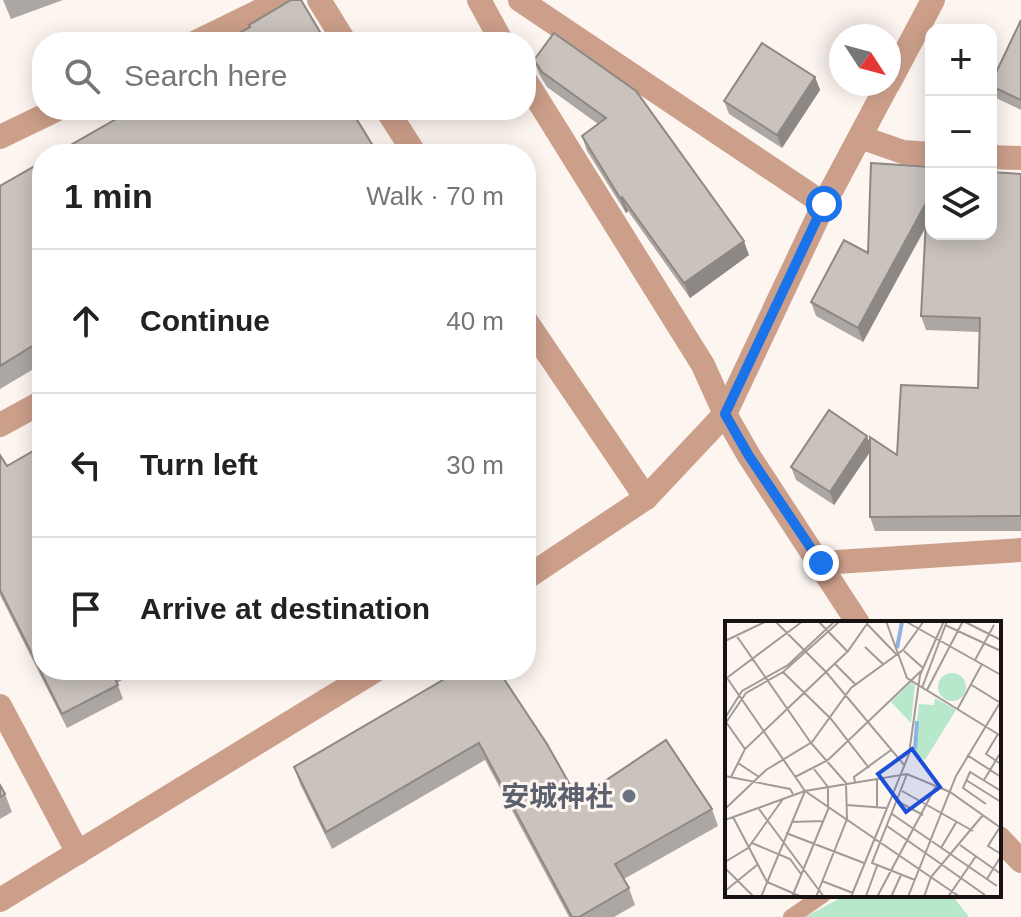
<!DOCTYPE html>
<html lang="en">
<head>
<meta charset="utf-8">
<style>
  body { margin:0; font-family:Arial,"Noto Sans JP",sans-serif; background:#f6f6f6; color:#222 }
  .controls { position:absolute; right:24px; top:24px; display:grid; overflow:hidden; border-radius:16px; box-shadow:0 4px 20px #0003 }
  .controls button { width:72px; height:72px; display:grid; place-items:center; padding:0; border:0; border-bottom:2px solid #e0e0e0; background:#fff; color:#222; font:40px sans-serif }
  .compass { position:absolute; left:829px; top:24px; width:72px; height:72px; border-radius:50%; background:#fff; box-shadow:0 4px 20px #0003; rotate:126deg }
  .stop { position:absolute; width:24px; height:24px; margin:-18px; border:6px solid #1a73e8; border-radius:50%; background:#fff }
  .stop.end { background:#1a73e8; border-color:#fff; box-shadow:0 2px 8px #0008 }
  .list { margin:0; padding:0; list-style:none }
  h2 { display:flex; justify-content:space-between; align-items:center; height:104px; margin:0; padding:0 32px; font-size:34px }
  h2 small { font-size:26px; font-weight:400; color:#767676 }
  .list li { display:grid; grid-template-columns:52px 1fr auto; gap:24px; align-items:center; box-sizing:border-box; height:144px; padding:0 32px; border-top:2px solid #e0e0e0 }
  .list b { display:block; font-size:30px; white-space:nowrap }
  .list em { font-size:26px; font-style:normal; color:#767676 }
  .icon { flex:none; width:44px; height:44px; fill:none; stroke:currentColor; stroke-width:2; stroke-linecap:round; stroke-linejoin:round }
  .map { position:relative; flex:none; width:1021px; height:917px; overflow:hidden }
  .search { position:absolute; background:#fff; box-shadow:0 4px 20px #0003; left:32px; top:32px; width:504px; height:88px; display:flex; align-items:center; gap:20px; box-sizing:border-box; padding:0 28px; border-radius:32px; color:#767676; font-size:30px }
  .panel { position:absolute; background:#fff; box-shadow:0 4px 20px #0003; left:32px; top:144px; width:504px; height:536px; border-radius:32px }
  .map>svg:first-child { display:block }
  .green { fill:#b8e8cb }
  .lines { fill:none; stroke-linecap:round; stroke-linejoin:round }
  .service { stroke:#cc9f8a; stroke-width:16 }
  .minor { stroke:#cc9f8a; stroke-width:24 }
  .tertiary { stroke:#cc9f8a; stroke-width:24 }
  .wall { fill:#ada7a3 }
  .shaded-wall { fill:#8d8884 }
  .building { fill:#c9c2bd; stroke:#8d8884; stroke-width:2 }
  .route { stroke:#1a73e8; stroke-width:10 }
  .worship-dot { fill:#6b7280; stroke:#fdf5f0; stroke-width:3 }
  .labels { text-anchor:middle; stroke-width:6; stroke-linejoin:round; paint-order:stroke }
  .worship-label { font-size:28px; font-weight:bold; fill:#5b616d; stroke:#fdf5f0; text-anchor:end }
  .inset-river { fill:none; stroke:#8cb5e0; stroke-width:4 }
  .inset-road { fill:none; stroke:#a19b97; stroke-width:2 }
  .view { fill:#1d4ed8; fill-opacity:0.15; stroke:#1d4ed8; stroke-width:4 }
  .inset-edge { fill:none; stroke:#161312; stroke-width:4 }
</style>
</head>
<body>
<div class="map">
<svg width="1021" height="917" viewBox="0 0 1021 917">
  <rect width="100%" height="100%" fill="#fdf5f0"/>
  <!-- green -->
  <path class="green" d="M846,895H952L969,917H805Z"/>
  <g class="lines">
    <!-- service -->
    <path class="service" d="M791,917L823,895"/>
    <!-- minor -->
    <g class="minor">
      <path d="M319,0L345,42"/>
      <path d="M479,0L502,42"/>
      <path d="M520,0L824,204"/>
      <path d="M196,42L282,0"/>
      <path d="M526,81L703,365L725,414"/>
      <path d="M889,83L933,0"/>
      <path d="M387,110L415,154"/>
      <path d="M0,137L56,110"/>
      <path d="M860,137L903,152L931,154"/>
      <path d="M991,157L1021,158"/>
      <path d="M526,321L646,498"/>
      <path d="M0,425L42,402"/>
      <path d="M821,563L1021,550"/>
      <path d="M526,578L646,498L725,414L824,204L888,84"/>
      <path d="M0,706L78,853"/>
      <path d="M0,900L376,670"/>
    </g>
    <!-- tertiary -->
    <g class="tertiary">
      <path d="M725,414L749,456L858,623"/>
      <path d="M999,838L1021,861"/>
    </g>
  </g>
  <!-- wall -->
  <g class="wall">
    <path d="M3,0H63L11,19Z"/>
    <path d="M1021,20V110L994,97L991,88V83Z"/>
    <path d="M554,33L749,255L690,298L628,211L626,213L587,151L582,136L598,124L547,87L539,74L534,60Z"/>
    <path d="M815,77L820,90L782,148L729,114L724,101Z"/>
    <path d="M42,162V364L0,389V186Z"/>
    <path d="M1021,174V531H875L870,517V452L834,505L796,480L791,467L870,443L897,455L978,388L979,332L926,330L921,316L926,227L863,342L816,316L811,302L868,253Z"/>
    <path d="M0,455L42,670H139L117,683L123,699L67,728L0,595Z"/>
    <path d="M460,670L578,799L712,809L718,826L624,879L629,888L635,905L614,917H569L485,760L332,849L300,784L294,767Z"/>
    <path d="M0,785L5,794L12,812L0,819Z"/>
  </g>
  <!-- shaded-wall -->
  <g class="shaded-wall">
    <path d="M815,77L820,90L782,148L777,135Z"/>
    <path d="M622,197L628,211L626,213L620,198Z"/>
    <path d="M927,201L931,217L863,342L858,328Z"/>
    <path d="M744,241L749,255L690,298L684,283Z"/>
    <path d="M867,436L872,449L834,505L830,492Z"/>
  </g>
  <!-- building -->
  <g class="building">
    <path d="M291,0H301L326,42H223L250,27L249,25Z"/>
    <path d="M1021,20V100L991,86V83Z"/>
    <path d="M554,33L636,91L744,241L684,283L622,197L620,198L582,136L606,118L542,72L534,60Z"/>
    <path d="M762,43L815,77L777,135L724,101Z"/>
    <path d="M132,110H351L378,154H316L314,150L306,154H55Z"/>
    <path d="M42,162V340L0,366V186Z"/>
    <path d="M871,163L931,167V234H991V172L1021,174V516L870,517V437L897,455L901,385L978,388L980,318L921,316L927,201L858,328L811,302L844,240L868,253Z"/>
    <path d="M829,410L867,436L830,492L791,467Z"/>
    <path d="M42,446V670H111L118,685L62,714L0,590V455L7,466Z"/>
    <path d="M460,670H498L547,744L578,799L666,740L712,809L615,864L629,888L579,917H572L479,743L326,832L294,767Z"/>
    <path d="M0,785L5,794L0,797Z"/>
  </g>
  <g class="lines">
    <!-- route -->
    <path class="route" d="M821,563L749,456L725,414L824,204"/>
  </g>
  <!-- markers -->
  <circle class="worship-dot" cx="629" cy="796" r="8"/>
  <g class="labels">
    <!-- worship labels -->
    <g class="worship-label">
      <text x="613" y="806">安城神社</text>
    </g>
  </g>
  <!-- overview -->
  <g transform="translate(725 621)">
    <rect width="276" height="276" fill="#fdf5f0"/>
    <path d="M213 66a14 14 0 1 1 28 0a14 14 0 1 1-28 0ZM186,61L190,64L186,102L166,81ZM210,77L231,89L200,139L188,133L194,83L209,84Z" fill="#b8e8cb"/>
    <path class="inset-river" d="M172,27L177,1M190,128L192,100"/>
    <path class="inset-road" d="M50,0L101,51L180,145M93,0L122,30M161,0L182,57L276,115M180,0L276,54M238,0L276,19M142,3L171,33M220,4L276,30M11,14L86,122L121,162L122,198L91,276M0,20L42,0M140,26L159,44M179,30L198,47M250,39L269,4M110,43L130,63M58,51L106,98L144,147M0,54L80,170L235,276M3,56L78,0M245,63L274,81M197,67L222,0M202,69L238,0M232,89L257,43M0,97L17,70L63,44L110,0M1,101L20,128M0,103L21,72L58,51L115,0M273,113L261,133L276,143M242,134L276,156M13,142L34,156M89,148L103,166V185M182,153L147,242L190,259M0,155L65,168L68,173M6,156L20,128L123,30L144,0M70,156L103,139L196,50M152,157V187M241,159L276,181M259,159L276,131M130,161L129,156L166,129M177,170L248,210M172,180L198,194M261,183L238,167L245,151L276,170M122,184L161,187M0,188L41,149L87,121L126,67L178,29L199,0M34,188L99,276M167,193L272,265M8,196L42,261L77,276M0,199L80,170M66,201L98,200M162,205L260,274M275,206L263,225L276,233M61,212L139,242M27,222L65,238L76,253M235,224L276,253M216,227L232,200M0,241L23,227L58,178M0,247L29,276M262,258L276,235M97,260L128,272M0,270L32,244M141,275L152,245M36,276L80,170L182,153L225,171L276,207M67,276L104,186M126,276L184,133L195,54L219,0M152,276L211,165M166,276L176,254M183,276L231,155L276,80M199,276L206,256L258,194M223,276L251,235"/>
    <path class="view" d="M187,128L215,166L181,191L153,153Z"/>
    <rect width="276" height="276" class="inset-edge"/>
  </g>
</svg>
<div class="controls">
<button>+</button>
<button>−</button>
<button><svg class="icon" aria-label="layers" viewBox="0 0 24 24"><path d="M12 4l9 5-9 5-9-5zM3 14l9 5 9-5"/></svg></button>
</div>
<svg class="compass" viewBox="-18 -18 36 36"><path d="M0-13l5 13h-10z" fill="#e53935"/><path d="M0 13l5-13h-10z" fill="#767676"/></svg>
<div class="stop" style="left:824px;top:204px"></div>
<div class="stop end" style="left:821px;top:563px"></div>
<div class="search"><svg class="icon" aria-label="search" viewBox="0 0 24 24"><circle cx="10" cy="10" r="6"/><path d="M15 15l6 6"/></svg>Search here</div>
<section class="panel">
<h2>1 min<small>Walk · 70 m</small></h2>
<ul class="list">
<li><svg class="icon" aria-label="ahead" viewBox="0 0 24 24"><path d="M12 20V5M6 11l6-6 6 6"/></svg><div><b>Continue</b></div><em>40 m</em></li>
<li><svg class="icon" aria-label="left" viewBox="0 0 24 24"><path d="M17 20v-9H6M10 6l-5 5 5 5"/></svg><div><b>Turn left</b></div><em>30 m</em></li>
<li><svg class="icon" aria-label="arrive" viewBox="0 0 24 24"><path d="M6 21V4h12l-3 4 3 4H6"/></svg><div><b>Arrive at destination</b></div></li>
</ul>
</section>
</div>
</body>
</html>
